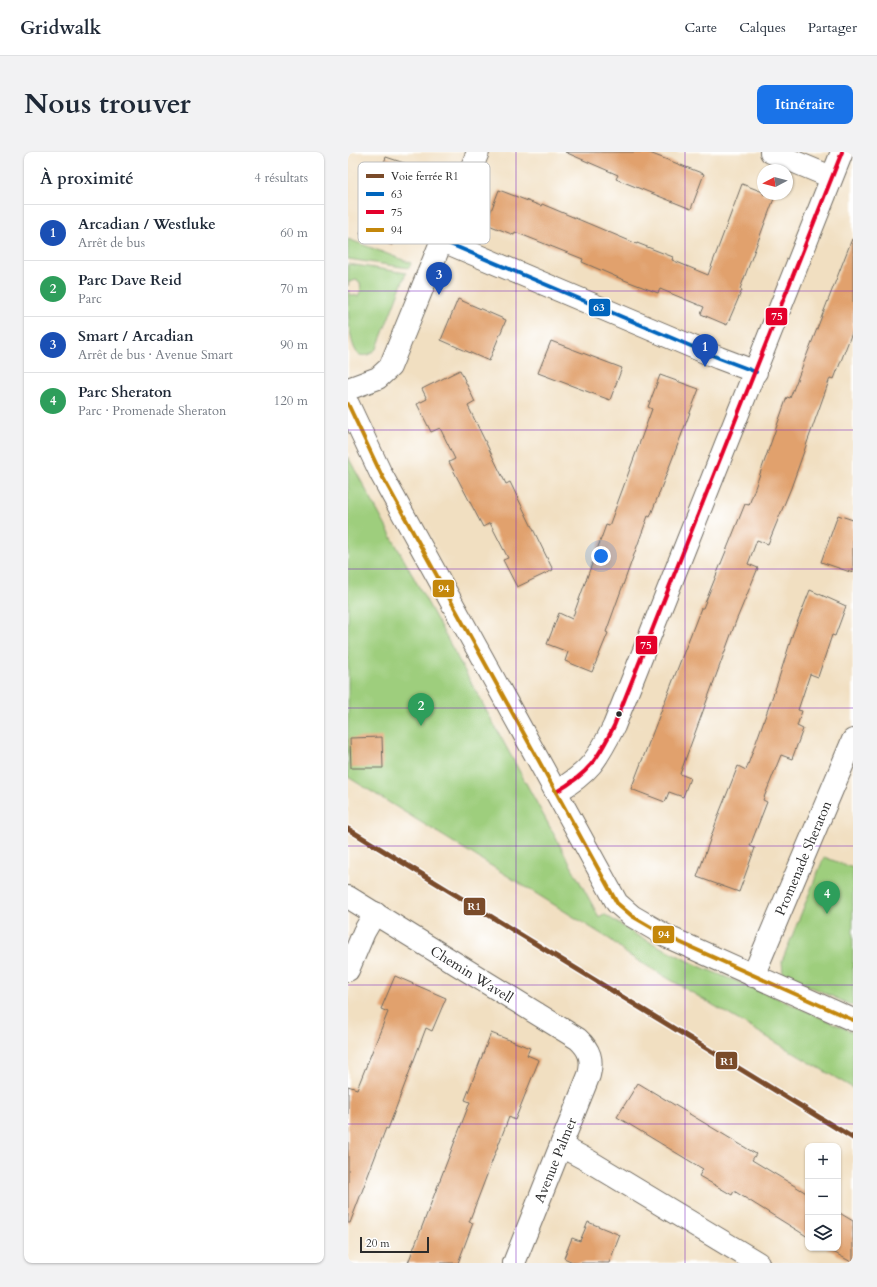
<!DOCTYPE html>
<html lang="fr">
<head>
<meta charset="utf-8">
<style>
  body { margin:0; font-family:Cardo,serif; background:#f2f2f3; color:#1f2937 }
  .controls { position:absolute; right:12px; bottom:12px; display:grid; overflow:hidden; border-radius:8px; box-shadow:0 1px 3px #0004 }
  .controls button { width:36px; height:36px; display:grid; place-items:center; padding:0; border:0; border-bottom:1px solid #e0e1e3; background:#fff; color:#1f2937; font:20px sans-serif }
  .compass { position:absolute; left:409px; top:12px; width:36px; height:36px; border-radius:50%; background:#fff; box-shadow:0 1px 3px #0004; rotate:263deg }
  .scale { position:absolute; left:12px; bottom:10px; width:69px; box-sizing:border-box; padding-left:4px; border:2px solid #2b2b2b; border-top:0; font-size:11px; line-height:14px; white-space:nowrap; color:#2b2b2b; -webkit-text-stroke:3px #fff; paint-order:stroke }
  .you { position:absolute; left:253px; top:404px; width:14px; height:14px; margin:-10px; border:3px solid #fff; border-radius:50%; background:#1a73e8; box-shadow:0 0 0 6px #1a73e833 }
  .badge { display:grid; place-items:center; width:26px; height:26px; border-radius:50%; background:#1a73e8; color:#fff; font-size:13px; font-weight:700 }
  .pin { position:absolute; translate:-50% -33px; filter:drop-shadow(0 1px 2px #0008) }
  .pin::after { content:''; position:absolute; top:21px; width:14px; height:12px; background:inherit; clip-path:polygon(0 0,100% 0,50% 100%) }
  .list { margin:0; padding:0; list-style:none }
  h2 { display:flex; justify-content:space-between; align-items:center; height:52px; margin:0; padding:0 16px; font-size:17px }
  h2 small { font-size:13px; font-weight:400; color:#747a83 }
  .list li { display:grid; grid-template-columns:26px 1fr auto; gap:12px; align-items:center; box-sizing:border-box; height:56px; padding:0 16px; border-top:1px solid #e0e1e3 }
  .list b { display:block; font-size:15px; white-space:nowrap }
  .list p { margin:0; font-size:13px; white-space:nowrap; color:#747a83 }
  .list em { font-size:13px; font-style:normal; color:#747a83 }
  .icon { flex:none; width:22px; height:22px; fill:none; stroke:currentColor; stroke-width:2; stroke-linecap:round; stroke-linejoin:round }
  .map { position:relative; flex:none; width:505px; height:1111px; overflow:hidden; border-radius:8px }
  header { display:flex; align-items:center; gap:24px; box-sizing:border-box; height:56px; padding:0 20px; background:#fff; border-bottom:1px solid #e0e1e3 }
  header strong { font-size:19px }
  nav { display:flex; gap:22px; margin-inline-start:auto; font-size:14px }
  .intro { display:flex; align-items:center; justify-content:space-between; box-sizing:border-box; height:96px; padding:0 24px }
  h1 { margin:0; font-size:28px }
  .button { padding:10px 18px; border-radius:8px; background:#1a73e8; color:#fff; font-size:14px; font-weight:700 }
  main { display:flex; gap:24px; padding:0 24px }
  aside { flex:1; background:#fff; border-radius:8px; box-shadow:0 1px 3px #0004 }
  .map>svg:first-child { display:block }
  .green { fill:#9ece7d; stroke:#647c54 }
  .building { fill:#e1a16d }
  .lines { fill:none; stroke-linecap:round; stroke-linejoin:round }
  .street-casing { stroke:#706a60; stroke-width:24 }
  .street { stroke:#fff; stroke-width:22 }
  .bus-1-casing { stroke:#fff; stroke-width:7 }
  .bus-2-casing { stroke:#fff; stroke-width:7 }
  .bus-3-casing { stroke:#fff; stroke-width:7 }
  .bus-1 { stroke:#0065bd; stroke-width:4 }
  .bus-2 { stroke:#e4002b; stroke-width:4 }
  .bus-3 { stroke:#c4870b; stroke-width:4 }
  .rail-1-casing { stroke:#fff; stroke-width:8 }
  .rail-1 { stroke:#7a4b2a; stroke-width:5 }
  .grid { fill:none; stroke:#7b2cbf; stroke-width:1; stroke-opacity:0.55 }
  .bus-dot { fill:#2b2b2b; stroke:#fff; stroke-width:1.5 }
  .labels { text-anchor:middle; stroke-width:3.5; stroke-linejoin:round; paint-order:stroke }
  .street-label { font-size:14px; fill:#2b2b2b; stroke:#fff }
  .key { fill:#fff; stroke:#bfbfbf; stroke-width:1 }
  .key-label { font-size:11px; fill:#2b2b2b }
  .line-badge { stroke:#fff; stroke-width:1.5 }
  .badge-label { font-size:11px; text-anchor:middle; font-weight:bold; fill:#fff }
</style>
</head>
<body>
<header>
<strong>Gridwalk</strong>
<nav><a>Carte</a><a>Calques</a><a>Partager</a></nav>
</header>
<div class="intro"><h1>Nous trouver</h1><a class="button">Itinéraire</a></div>
<main>
<aside>
<h2>À proximité<small>4 résultats</small></h2>
<ul class="list">
<li><span class="badge" style="background:#1a4fb4">1</span><div><b>Arcadian / Westluke</b><p>Arrêt de bus</p></div><em>60 m</em></li>
<li><span class="badge" style="background:#2e9e5b">2</span><div><b>Parc Dave Reid</b><p>Parc</p></div><em>70 m</em></li>
<li><span class="badge" style="background:#1a4fb4">3</span><div><b>Smart / Arcadian</b><p>Arrêt de bus · Avenue Smart</p></div><em>90 m</em></li>
<li><span class="badge" style="background:#2e9e5b">4</span><div><b>Parc Sheraton</b><p>Parc · Promenade Sheraton</p></div><em>120 m</em></li>
</ul>
</aside>
<div class="map">
<svg width="505" height="1111" viewBox="0 0 505 1111">
  <rect width="100%" height="100%" fill="#fff"/>
  <filter id="ink" filterUnits="userSpaceOnUse"><feTurbulence type="fractalNoise" baseFrequency=".025" numOctaves="2"/><feDisplacementMap in="SourceGraphic" scale="8" xChannelSelector="R" yChannelSelector="G"/><feConvolveMatrix kernelMatrix="1 2 1 2 8 2 1 2 1" color-interpolation-filters="sRGB"/></filter>
  <filter id="wash" filterUnits="userSpaceOnUse"><feTurbulence type="fractalNoise" baseFrequency=".012" numOctaves="4" result="noise"/><feDisplacementMap in="SourceGraphic" scale="16" xChannelSelector="R" yChannelSelector="G"/><feGaussianBlur stdDeviation="0.9" result="paint"/><feColorMatrix in="noise" values="0 0 0 0 0 0 0 0 0 0 0 0 0 0 0 0 0 1.4 0 .05"/><feComposite in="paint" operator="in"/></filter>
  <g filter="url(#wash)">
    <rect width="100%" height="100%" fill="#f1dfc1"/>
    <!-- green -->
    <g class="green">
      <path d="M0,87L63,111L61,116L0,107Z"/>
      <path d="M0,112L58,121L29,196C24,201 19,205 12,203C0,197 0,154 0,138L3,143L10,144L13,138L12,130L8,128L1,130L0,134Z"/>
      <path d="M0,305L251,765L256,762L288,783L353,815L427,845L505,880V936L279,802L263,788L0,625Z"/>
      <path d="M476,705L505,716V854L435,822L434,809Z"/>
    </g>
    <g id="blocks">
      <!-- building -->
      <g class="building">
        <path d="M217,0H299L356,22L343,57L268,27L270,23Z"/>
        <path d="M38,5L71,16L44,93L12,82Z"/>
        <path d="M394,32L415,40V42L427,44L392,137L394,138L379,173L353,162L356,155L312,137L310,141L271,126L234,110L235,107L167,80L166,83L138,72L151,38L193,54L194,52L289,92V91L325,105L324,108L360,123Z"/>
        <path d="M504,87H505V178L486,227L482,226L443,336L420,392L409,388L400,412L410,416L388,469L332,622L342,626L335,645L321,640L317,650L283,637L353,456H355L397,352L401,353L439,245L442,246Z"/>
        <path d="M110,147L158,168L141,209L93,188Z"/>
        <path d="M203,189L274,216L262,248L190,221Z"/>
        <path d="M112,218L127,250L120,254L158,332L162,330L205,418L169,435L155,408L160,406L142,371L135,375L101,310L107,307L92,276L83,280L69,252L79,247L74,237Z"/>
        <path d="M312,223L351,237L302,365L300,364L258,480L260,481L244,520L217,509L220,500L199,492L211,461L224,467L258,373L261,374L304,257L300,255Z"/>
        <path d="M490,363L505,368V421L473,410Z"/>
        <path d="M462,438L498,454L487,484L484,483L470,525L462,522L450,558L454,559L449,574L455,577L444,607L433,603L415,648L419,650L402,694L407,696L391,740L349,725L372,659L390,614L398,618L429,532L445,481Z"/>
        <path d="M34,585L35,616H3L2,586Z"/>
        <path d="M47,824L98,846L84,879L78,876L40,977L38,976L2,1071H0V934L9,937L40,860L33,857Z"/>
        <path d="M143,881L182,896L179,903L191,908L167,968L161,965L121,1070L125,1071L110,1111H60L122,950L117,948Z"/>
        <path d="M290,931L408,1002L404,1008L460,1042V1085L386,1039L384,1043L351,1024L355,1017L269,965Z"/>
        <path d="M490,1060L505,1069V1111L478,1096H490Z"/>
        <path d="M240,1070L272,1083L261,1111H227L216,1106L224,1086L232,1089Z"/>
      </g>
    </g>
  </g>
  <g filter="url(#ink)">
    <use href="#blocks" fill-opacity="0" stroke="#706a60" stroke-width="1"/>
    <g class="lines">
      <!-- street casing -->
      <g class="street-casing">
        <g id="street">
          <path d="M423,0L483,25"/>
          <path d="M95,89L371,206L408,220"/>
          <path d="M0,237L30,226L42,215L130,0"/>
          <path d="M0,252L33,322L269,751L284,764L320,785L505,868"/>
          <path d="M208,640C241,621 249,608 266,574L494,0"/>
          <path d="M0,745L230,887C242,898 245,908 241,923L166,1111"/>
          <path d="M0,818L16,780L27,761"/>
          <path d="M405,824L505,588"/>
          <path d="M213,994L241,1009L410,1111"/>
        </g>
      </g>
      <!-- street -->
      <use href="#street" class="street"/>
      <!-- bus-1 casing -->
      <g class="bus-1-casing">
        <path id="bus-1" d="M95,89L371,206L408,220"/>
      </g>
      <!-- bus-2 casing -->
      <g class="bus-2-casing">
        <path id="bus-2" d="M208,640C241,621 249,608 266,574L494,0"/>
      </g>
      <!-- bus-3 casing -->
      <g class="bus-3-casing">
        <path id="bus-3" d="M0,252L33,322L269,751L284,764L320,785L505,868"/>
      </g>
      <!-- bus-1 -->
      <use href="#bus-1" class="bus-1"/>
      <!-- bus-2 -->
      <use href="#bus-2" class="bus-2"/>
      <!-- bus-3 -->
      <use href="#bus-3" class="bus-3"/>
      <!-- rail-1 casing -->
      <g class="rail-1-casing">
        <path id="rail-1" d="M0,677L505,986"/>
      </g>
      <!-- rail-1 -->
      <use href="#rail-1" class="rail-1"/>
    </g>
  </g>
  <!-- grid -->
  <path class="grid" d="M168,0V1111M337,0V1111M0,139H505M0,278H505M0,417H505M0,556H505M0,694H505M0,833H505M0,972H505"/>
  <!-- markers -->
  <circle class="bus-dot" cx="271" cy="562" r="3.5"/>
  <g class="labels">
    <!-- street labels -->
    <g class="street-label">
      <text transform="translate(455 706) rotate(-67)" y="5">Promenade Sheraton</text>
      <text transform="translate(124 822) rotate(32)" y="5">Chemin Wavell</text>
      <text transform="translate(207 1008) rotate(-68)" y="5">Avenue Palmer</text>
    </g>
  </g>
  <!-- legend -->
  <rect x="10" y="10" width="132" height="82" rx="6" class="key"/>
  <rect x="18" y="22" width="18" height="4" fill="#7a4b2a"/>
  <rect x="18" y="40" width="18" height="4" fill="#0065bd"/>
  <rect x="18" y="58" width="18" height="4" fill="#e4002b"/>
  <rect x="18" y="76" width="18" height="4" fill="#c4870b"/>
  <g class="key-label">
    <text x="43" y="28">Voie ferrée R1</text>
    <text x="43" y="46">63</text>
    <text x="43" y="64">75</text>
    <text x="43" y="82">94</text>
  </g>
  <g class="line-badge">
    <rect x="240" y="146" width="23" height="19" rx="4" fill="#0065bd"/>
    <rect x="417" y="155" width="23" height="19" rx="4" fill="#e4002b"/>
    <rect x="84" y="427" width="23" height="19" rx="4" fill="#c4870b"/>
    <rect x="287" y="483" width="23" height="20" rx="4" fill="#e4002b"/>
    <rect x="115" y="745" width="23" height="19" rx="4" fill="#7a4b2a"/>
    <rect x="304" y="773" width="23" height="19" rx="4" fill="#c4870b"/>
    <rect x="367" y="899" width="23" height="19" rx="4" fill="#7a4b2a"/>
  </g>
  <g class="badge-label">
    <text x="251" y="159">63</text>
    <text x="429" y="168">75</text>
    <text x="96" y="440">94</text>
    <text x="298" y="497">75</text>
    <text x="126" y="758">R1</text>
    <text x="316" y="786">94</text>
    <text x="379" y="913">R1</text>
  </g>
</svg>
<div class="controls">
<button>+</button>
<button>−</button>
<button><svg class="icon" aria-label="layers" viewBox="0 0 24 24"><path d="M12 4l9 5-9 5-9-5zM3 14l9 5 9-5"/></svg></button>
</div>
<svg class="compass" viewBox="-18 -18 36 36"><path d="M0-13l5 13h-10z" fill="#e53935"/><path d="M0 13l5-13h-10z" fill="#747a83"/></svg>
<div class="scale">20 m</div>
<div class="you"></div>
<div class="pin badge" style="left:357px;top:215px;background:#1a4fb4">1</div>
<div class="pin badge" style="left:73px;top:574px;background:#2e9e5b">2</div>
<div class="pin badge" style="left:91px;top:143px;background:#1a4fb4">3</div>
<div class="pin badge" style="left:479px;top:762px;background:#2e9e5b">4</div>
</div>
</main>
</body>
</html>
